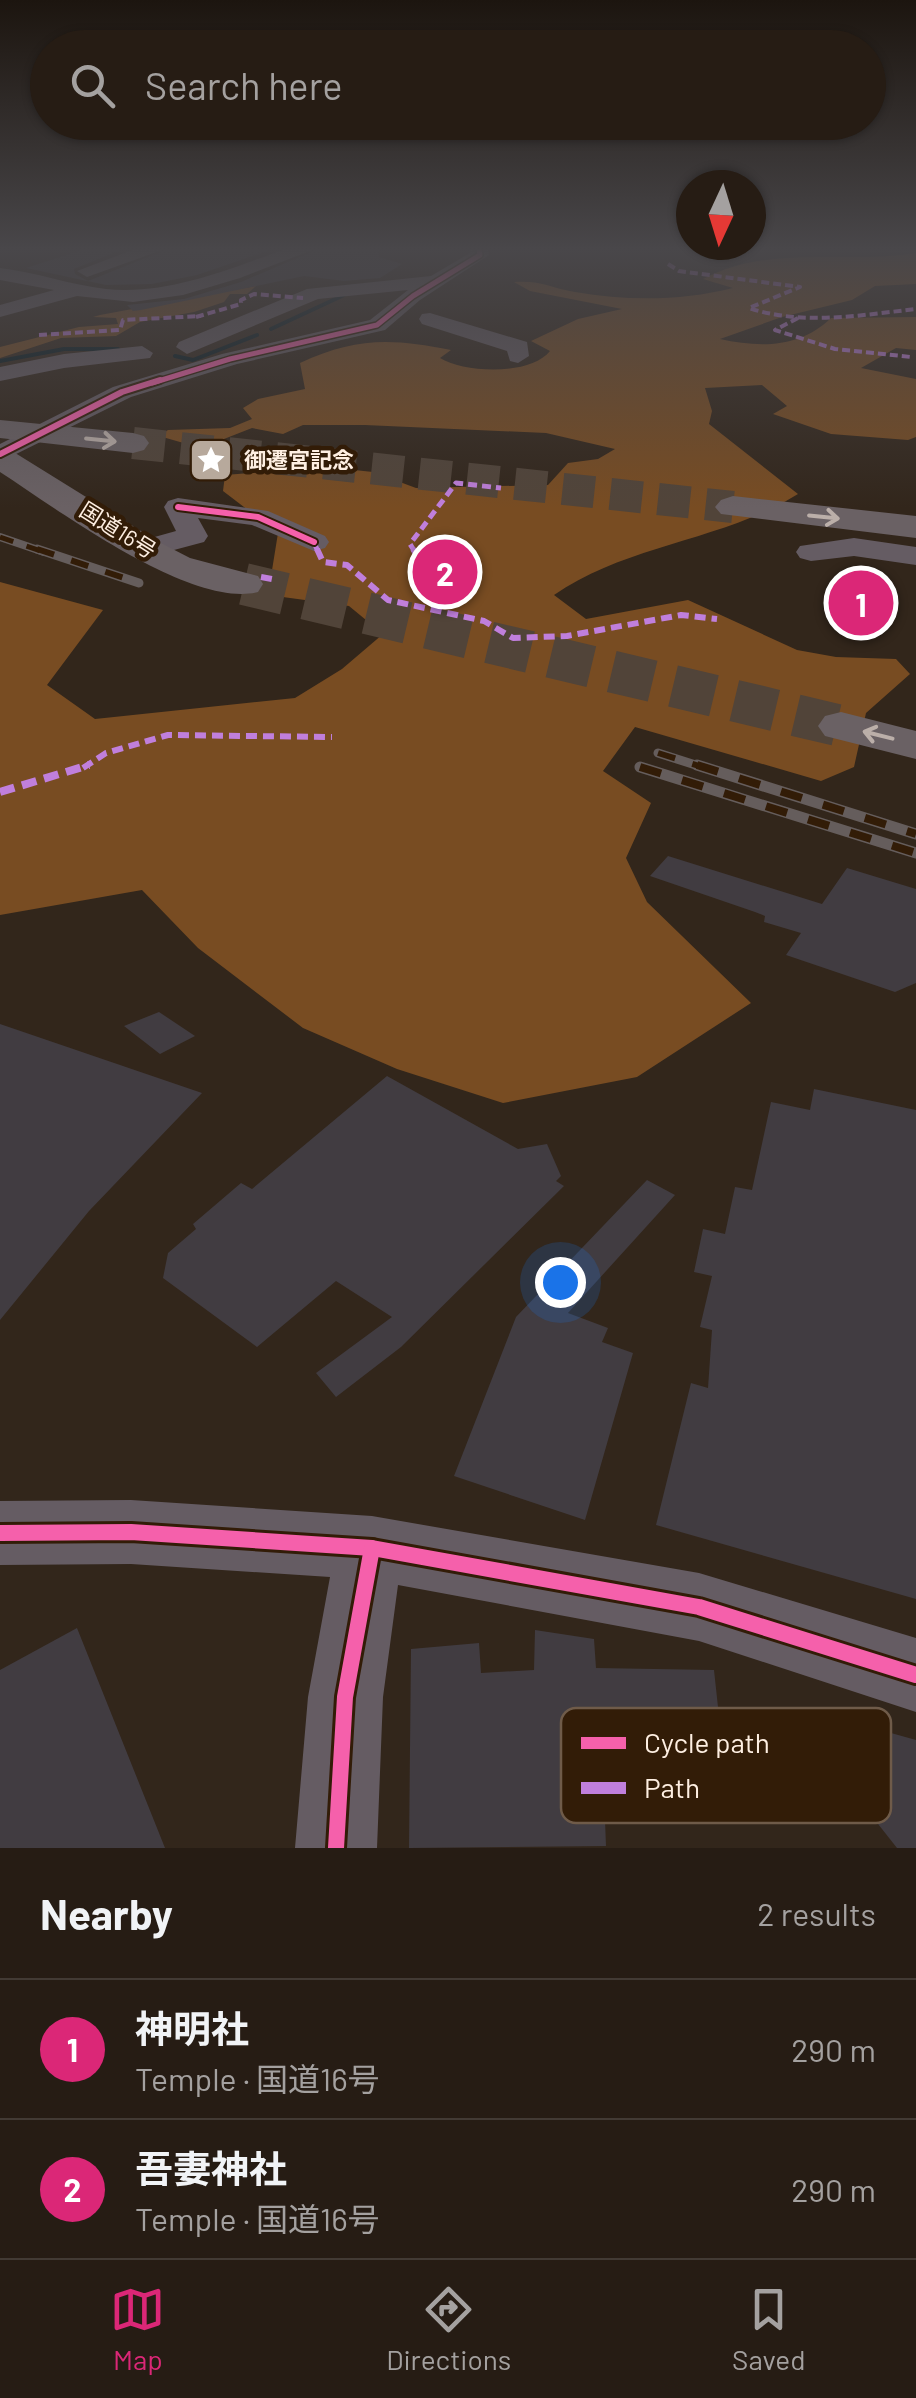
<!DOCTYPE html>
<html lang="en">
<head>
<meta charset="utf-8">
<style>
  body { margin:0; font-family:Barlow,"Noto Sans JP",sans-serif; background:#322922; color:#f1f3f6 }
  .compass { position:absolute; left:676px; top:170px; width:90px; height:90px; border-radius:50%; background:#261c14; box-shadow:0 2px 8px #0004; rotate:184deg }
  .you { position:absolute; left:560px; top:1282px; width:35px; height:35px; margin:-25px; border:8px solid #fff; border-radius:50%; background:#1a73e8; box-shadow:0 0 0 15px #1a73e833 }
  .badge { display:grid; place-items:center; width:65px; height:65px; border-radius:50%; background:#db2777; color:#fff; font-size:32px; font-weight:700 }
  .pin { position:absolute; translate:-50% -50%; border:5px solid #fff; box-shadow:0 2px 10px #0006 }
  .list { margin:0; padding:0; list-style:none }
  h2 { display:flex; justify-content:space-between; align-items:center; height:130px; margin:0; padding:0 40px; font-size:42px }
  h2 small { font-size:32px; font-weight:400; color:#a4a1a0 }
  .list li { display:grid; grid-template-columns:65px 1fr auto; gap:30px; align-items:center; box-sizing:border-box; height:140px; padding:0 40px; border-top:2px solid #423a34 }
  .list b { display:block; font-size:38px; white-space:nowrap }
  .list p { margin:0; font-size:32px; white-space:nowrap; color:#a4a1a0 }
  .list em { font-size:32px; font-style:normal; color:#a4a1a0 }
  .icon { flex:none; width:55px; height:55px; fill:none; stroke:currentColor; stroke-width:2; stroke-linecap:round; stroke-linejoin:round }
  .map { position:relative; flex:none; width:916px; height:1848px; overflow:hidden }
  .search { position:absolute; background:#261c14; box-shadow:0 2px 8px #0004; left:30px; right:30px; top:30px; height:110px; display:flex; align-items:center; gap:25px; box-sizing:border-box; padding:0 35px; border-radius:55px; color:#a4a1a0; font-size:38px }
  .sheet { height:410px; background:#261c14 }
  nav { display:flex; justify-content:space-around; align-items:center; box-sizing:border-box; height:140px; border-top:2px solid #423a34; background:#261c14; font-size:28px; color:#a4a1a0 }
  nav a { display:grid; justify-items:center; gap:5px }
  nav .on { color:#db2777 }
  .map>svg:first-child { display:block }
  .forest { fill:#784c22 }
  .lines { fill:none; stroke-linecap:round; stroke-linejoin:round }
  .stream { stroke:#051a21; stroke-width:4 }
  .building { fill:#413c41 }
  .highway-tunnel-far1 { stroke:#514439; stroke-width:32; stroke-dasharray:32 16; stroke-linecap:butt }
  .highway-tunnel { stroke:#514439; stroke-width:42; stroke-dasharray:42 21; stroke-linecap:butt }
  .minor { fill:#655c63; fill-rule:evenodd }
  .highway { fill:#6a6164; fill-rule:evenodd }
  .rail-far2-casing { stroke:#655d5c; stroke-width:8 }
  .rail-far1-casing { stroke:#655d5c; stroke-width:9 }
  .rail-casing { stroke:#655d5c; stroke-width:11 }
  .rail-far2 { stroke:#321c07; stroke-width:5; stroke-dasharray:14; stroke-linecap:butt }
  .rail-far1 { stroke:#321c07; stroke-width:6; stroke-dasharray:18; stroke-linecap:butt }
  .rail { stroke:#321c07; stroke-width:8; stroke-dasharray:22; stroke-linecap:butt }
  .quiet-far3 { stroke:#c07fdc; stroke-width:4; stroke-dasharray:8 4; stroke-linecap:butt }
  .quiet-far2 { stroke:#c07fdc; stroke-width:5; stroke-dasharray:9 5; stroke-linecap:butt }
  .quiet-far1 { stroke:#c07fdc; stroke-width:6; stroke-dasharray:11 6; stroke-linecap:butt }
  .quiet { stroke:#c07fdc; stroke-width:8; stroke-dasharray:15 8; stroke-linecap:butt }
  .cycleway-far2-casing { stroke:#321c07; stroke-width:8 }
  .cycleway-far1-casing { stroke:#321c07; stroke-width:10 }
  .cycleway-casing { stroke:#321c07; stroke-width:22 }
  .cycleway-far2 { stroke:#f560ab; stroke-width:5 }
  .cycleway-far1 { stroke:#f560ab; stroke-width:6 }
  .cycleway { stroke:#f560ab; stroke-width:16 }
  .oneway { stroke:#bbafa9 }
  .labels { text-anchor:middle; stroke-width:9; stroke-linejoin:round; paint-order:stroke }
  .far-poi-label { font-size:22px; font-weight:bold; fill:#feefe2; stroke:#321c07; text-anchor:start }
  .far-street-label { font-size:22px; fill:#feefe2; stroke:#321c07 }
  .key { fill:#321c07; stroke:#6f5b49; stroke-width:2.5 }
  .key-label { font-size:28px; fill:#feefe2 }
</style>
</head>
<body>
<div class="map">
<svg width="916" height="1848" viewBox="0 0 916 1848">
  <rect width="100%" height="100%" fill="#32261b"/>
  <!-- forest -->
  <g class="forest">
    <path d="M916,253V284L875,286L852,300L782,317L720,339C761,348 800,348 831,318L916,317V350L896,348L861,368L916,379V437L908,440L831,434L773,414L787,406L762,385L705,388L712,411L709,424L798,494C723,541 628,544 554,595L586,619L688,600L797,650L836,657L896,659L910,674L866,713L854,767L821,781L635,727L603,771L651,803L626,858L647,902L751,1003L637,1077L503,1103L397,1069L303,1028L198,948L142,890L0,915V582L103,610L47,685L95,719L295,698L342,669L383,634L349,606L268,595L278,533L223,491L225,475L326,467L373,472L416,488L548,485L568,463L598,459L615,449L546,433L365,425H303L283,434L252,428L201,448L159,436L168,430L230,428L252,419L243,408L258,399L305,389L300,363C355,337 392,338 451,350L440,358C464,373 530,376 550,351L531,341L578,319L622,309L530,291L514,282C541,280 551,288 575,292C628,301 681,301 733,288L703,279C773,243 844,265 916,253Z"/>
    <path d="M256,286L247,294H230L224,302L194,312L140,322L116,336L61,338L0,358V347L79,327L118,324L116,318L93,317L100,315Z"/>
  </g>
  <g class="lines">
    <!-- stream -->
    <g class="stream">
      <path d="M271,329L344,295"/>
      <path d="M175,356L193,360L257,335"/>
      <path d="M0,361L64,349H118"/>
    </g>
  </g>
  <!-- building -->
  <g class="building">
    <path d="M85,249H123L74,269L75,274L88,281L168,249H273L197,275L152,284L106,285L26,268Z"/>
    <path d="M318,249H379V257L402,264L380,278L344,281L304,276L141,310L133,311L127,305L184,299L241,282Z"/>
    <path d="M668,856L822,904L847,868L916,889V983L895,992L786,955L801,933L764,922L765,916L755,912L650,876Z"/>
    <path d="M159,1012L195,1036L160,1054L124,1026Z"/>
    <path d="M0,1024L202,1093L89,1211L0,1320Z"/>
    <path d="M387,1076L518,1149L547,1144L561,1176L556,1181L564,1186L401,1347L336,1397L316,1373L392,1317L336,1281L257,1347L163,1278L168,1253L196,1229L193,1224L241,1183L252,1189Z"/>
    <path d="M814,1089L916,1110V1599L656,1525L691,1383L708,1388L712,1330L700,1327L712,1276L694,1272L703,1229L725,1234L735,1187L752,1190L771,1102L810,1110Z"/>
    <path d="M647,1180L675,1195L568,1313L608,1328L602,1342L633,1353L585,1520L454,1476L516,1317Z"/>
    <path d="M77,1628L165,1848H0V1670Z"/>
    <path d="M535,1630L594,1639L596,1668L714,1670L718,1707H679L694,1809L605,1820L606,1846L409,1848L411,1649L479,1643L481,1673L534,1670Z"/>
    <path d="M859,1724L916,1740V1848H897L826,1758Z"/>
  </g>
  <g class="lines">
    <!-- highway-tunnel-far1 -->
    <path class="highway-tunnel-far1" d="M133,443L733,507"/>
    <!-- highway-tunnel -->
    <path class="highway-tunnel" d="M244,584L841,726"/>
    <!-- minor -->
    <g class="minor">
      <path d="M135,249H165L87,277L77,271Z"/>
      <path d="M286,249H315L240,278L183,295L133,302L77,296L0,317V305L54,290L0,280V268C36,272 70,285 106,289C169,295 228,269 286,249Z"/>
      <path d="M470,249H488L489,255L420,300L385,330L237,364L131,397L0,462V444L113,387L222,354L370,320L408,290L318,299L187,354L176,347L179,342L307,289L431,276L470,253Z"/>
      <path d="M430,313L527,342L529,356L518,363L510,361L507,351L422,324L419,319L422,314Z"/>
      <path d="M142,346L153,353L150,358L64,368L0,381V367L64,354Z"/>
      <path d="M178,498L268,511L325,536L329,542L325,548L314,551L252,525L198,518L208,536L204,542L144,558L133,555L129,549L133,543L176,531L164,507L168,501Z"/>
      <path d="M854,538L916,547V565L854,556L811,561L800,558L796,552L800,546Z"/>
      <path d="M131,1500L372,1516L699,1573L916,1638V1712L699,1641L398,1585L383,1697L377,1848H295L308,1697L330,1577L131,1564L0,1565V1501Z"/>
    </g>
    <!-- highway -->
    <g class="highway">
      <path d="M0,420L133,433L144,436L149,443L144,450L133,453L0,438Z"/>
      <path d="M0,448L12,451L157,541L190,558L258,576L263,584L258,592C191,609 57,509 0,472Z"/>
      <path d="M733,496L916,516V538L721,514L715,507L721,500Z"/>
      <path d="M841,712L916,731V759L825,736L818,726L825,716Z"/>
    </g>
    <!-- rail-far2 casing -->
    <g class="rail-far2-casing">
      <path id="rail-far2" d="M0,537L44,552"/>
    </g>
    <!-- rail-far1 casing -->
    <g class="rail-far1-casing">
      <g id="rail-far1">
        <path d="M37,549L139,583"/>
        <path d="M658,753L705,768"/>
      </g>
    </g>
    <!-- rail casing -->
    <g class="rail-casing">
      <g id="rail">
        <path d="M697,765L916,834"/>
        <path d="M640,767L916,853"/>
      </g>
    </g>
    <!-- rail-far2 -->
    <use href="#rail-far2" class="rail-far2"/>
    <!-- rail-far1 -->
    <use href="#rail-far1" class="rail-far1"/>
    <!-- rail -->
    <use href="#rail" class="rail"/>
    <!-- quiet-far3 -->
    <g class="quiet-far3">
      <path d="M703,249L713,254"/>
      <path d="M668,264L679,271L800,287L749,308C803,326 861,315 916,309"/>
      <path d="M196,317L241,304V300L254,294L303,298"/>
      <path d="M798,318L775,330L835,349L911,357"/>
      <path d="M39,335L120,330L123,320L201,316"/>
    </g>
    <!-- quiet-far2 -->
    <g class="quiet-far2">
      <path d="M314,542L318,552"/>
      <path d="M415,552L410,544L456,483L501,488"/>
    </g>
    <!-- quiet-far1 -->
    <g class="quiet-far1">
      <path d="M317,549L323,562L347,565L388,600L484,621L513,638L567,636L681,615L717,619"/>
      <path d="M413,549L423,565L425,587"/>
      <path d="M261,577L272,579"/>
      <path d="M83,768L106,753L168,735L332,737"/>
    </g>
    <!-- quiet -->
    <path class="quiet" d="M0,792L89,765"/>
    <!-- cycleway-far2 casing -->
    <g class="cycleway-far2-casing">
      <path id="cycleway-far2" d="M152,383L230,359L377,325L413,296L480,255L479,249"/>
    </g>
    <!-- cycleway-far1 casing -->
    <g class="cycleway-far1-casing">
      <g id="cycleway-far1">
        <path d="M0,454L122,392L160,380"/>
        <path d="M178,507L258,517L314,542"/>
      </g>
    </g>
    <!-- cycleway casing -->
    <g class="cycleway-casing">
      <g id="cycleway">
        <path d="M0,1533L131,1532L372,1548L699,1607L916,1675"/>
        <path d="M336,1848L345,1697L372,1548"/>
      </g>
    </g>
    <!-- cycleway-far2 -->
    <use href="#cycleway-far2" class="cycleway-far2"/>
    <!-- cycleway-far1 -->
    <use href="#cycleway-far1" class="cycleway-far1"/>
    <!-- cycleway -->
    <use href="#cycleway" class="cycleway"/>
  </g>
  <!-- one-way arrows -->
  <defs><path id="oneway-shaft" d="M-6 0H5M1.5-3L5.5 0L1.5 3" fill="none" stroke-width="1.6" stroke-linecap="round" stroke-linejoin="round" transform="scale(2.5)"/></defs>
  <g class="oneway">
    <use href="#oneway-shaft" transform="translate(101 440) rotate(6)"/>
    <use href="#oneway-shaft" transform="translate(824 517) rotate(6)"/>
    <use href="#oneway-shaft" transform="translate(878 735) rotate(-166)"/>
  </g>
  <!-- sky -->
  <linearGradient id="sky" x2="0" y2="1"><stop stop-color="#1c150f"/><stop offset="0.49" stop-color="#49474a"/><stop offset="1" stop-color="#49474a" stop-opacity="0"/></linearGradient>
  <rect width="916" height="508" fill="url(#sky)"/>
  <!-- icons -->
  <defs>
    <g id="sight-square" transform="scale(2.25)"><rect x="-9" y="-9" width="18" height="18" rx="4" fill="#b7a99c" stroke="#321c07"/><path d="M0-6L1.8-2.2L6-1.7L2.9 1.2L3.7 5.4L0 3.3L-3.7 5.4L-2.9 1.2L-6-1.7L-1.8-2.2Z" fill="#fff"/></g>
  </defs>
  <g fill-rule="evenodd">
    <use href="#sight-square" x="211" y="460"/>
  </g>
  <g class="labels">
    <!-- far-poi labels -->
    <g class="far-poi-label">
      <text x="244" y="468">御遷宮記念</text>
    </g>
    <!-- far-street labels -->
    <g class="far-street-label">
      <text transform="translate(118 530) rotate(32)" y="8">国道16号</text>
    </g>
  </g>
  <!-- legend -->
  <rect x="561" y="1708" width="330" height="115" rx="15" class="key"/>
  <rect x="581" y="1737" width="45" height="12" fill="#f560ab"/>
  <rect x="581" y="1782" width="45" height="12" fill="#c07fdc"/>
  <g class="key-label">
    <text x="644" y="1753">Cycle path</text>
    <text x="644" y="1798">Path</text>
  </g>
</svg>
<svg class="compass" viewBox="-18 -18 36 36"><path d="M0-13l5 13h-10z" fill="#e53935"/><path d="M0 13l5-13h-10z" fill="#a4a1a0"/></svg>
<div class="you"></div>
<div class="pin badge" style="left:861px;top:603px">1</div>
<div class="pin badge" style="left:445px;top:572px">2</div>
<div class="search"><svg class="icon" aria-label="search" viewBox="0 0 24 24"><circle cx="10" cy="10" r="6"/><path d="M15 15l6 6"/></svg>Search here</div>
</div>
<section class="sheet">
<h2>Nearby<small>2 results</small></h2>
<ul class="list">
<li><span class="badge">1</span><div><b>神明社</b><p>Temple · 国道16号</p></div><em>290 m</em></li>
<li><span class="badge">2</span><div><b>吾妻神社</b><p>Temple · 国道16号</p></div><em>290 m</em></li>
</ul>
</section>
<nav>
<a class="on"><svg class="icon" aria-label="map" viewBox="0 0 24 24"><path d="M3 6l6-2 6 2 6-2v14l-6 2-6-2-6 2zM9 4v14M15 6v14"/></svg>Map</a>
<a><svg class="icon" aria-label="directions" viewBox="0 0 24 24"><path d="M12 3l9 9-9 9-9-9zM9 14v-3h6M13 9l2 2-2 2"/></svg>Directions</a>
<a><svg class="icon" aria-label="saved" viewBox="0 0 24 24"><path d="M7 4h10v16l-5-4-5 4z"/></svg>Saved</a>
</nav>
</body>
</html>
